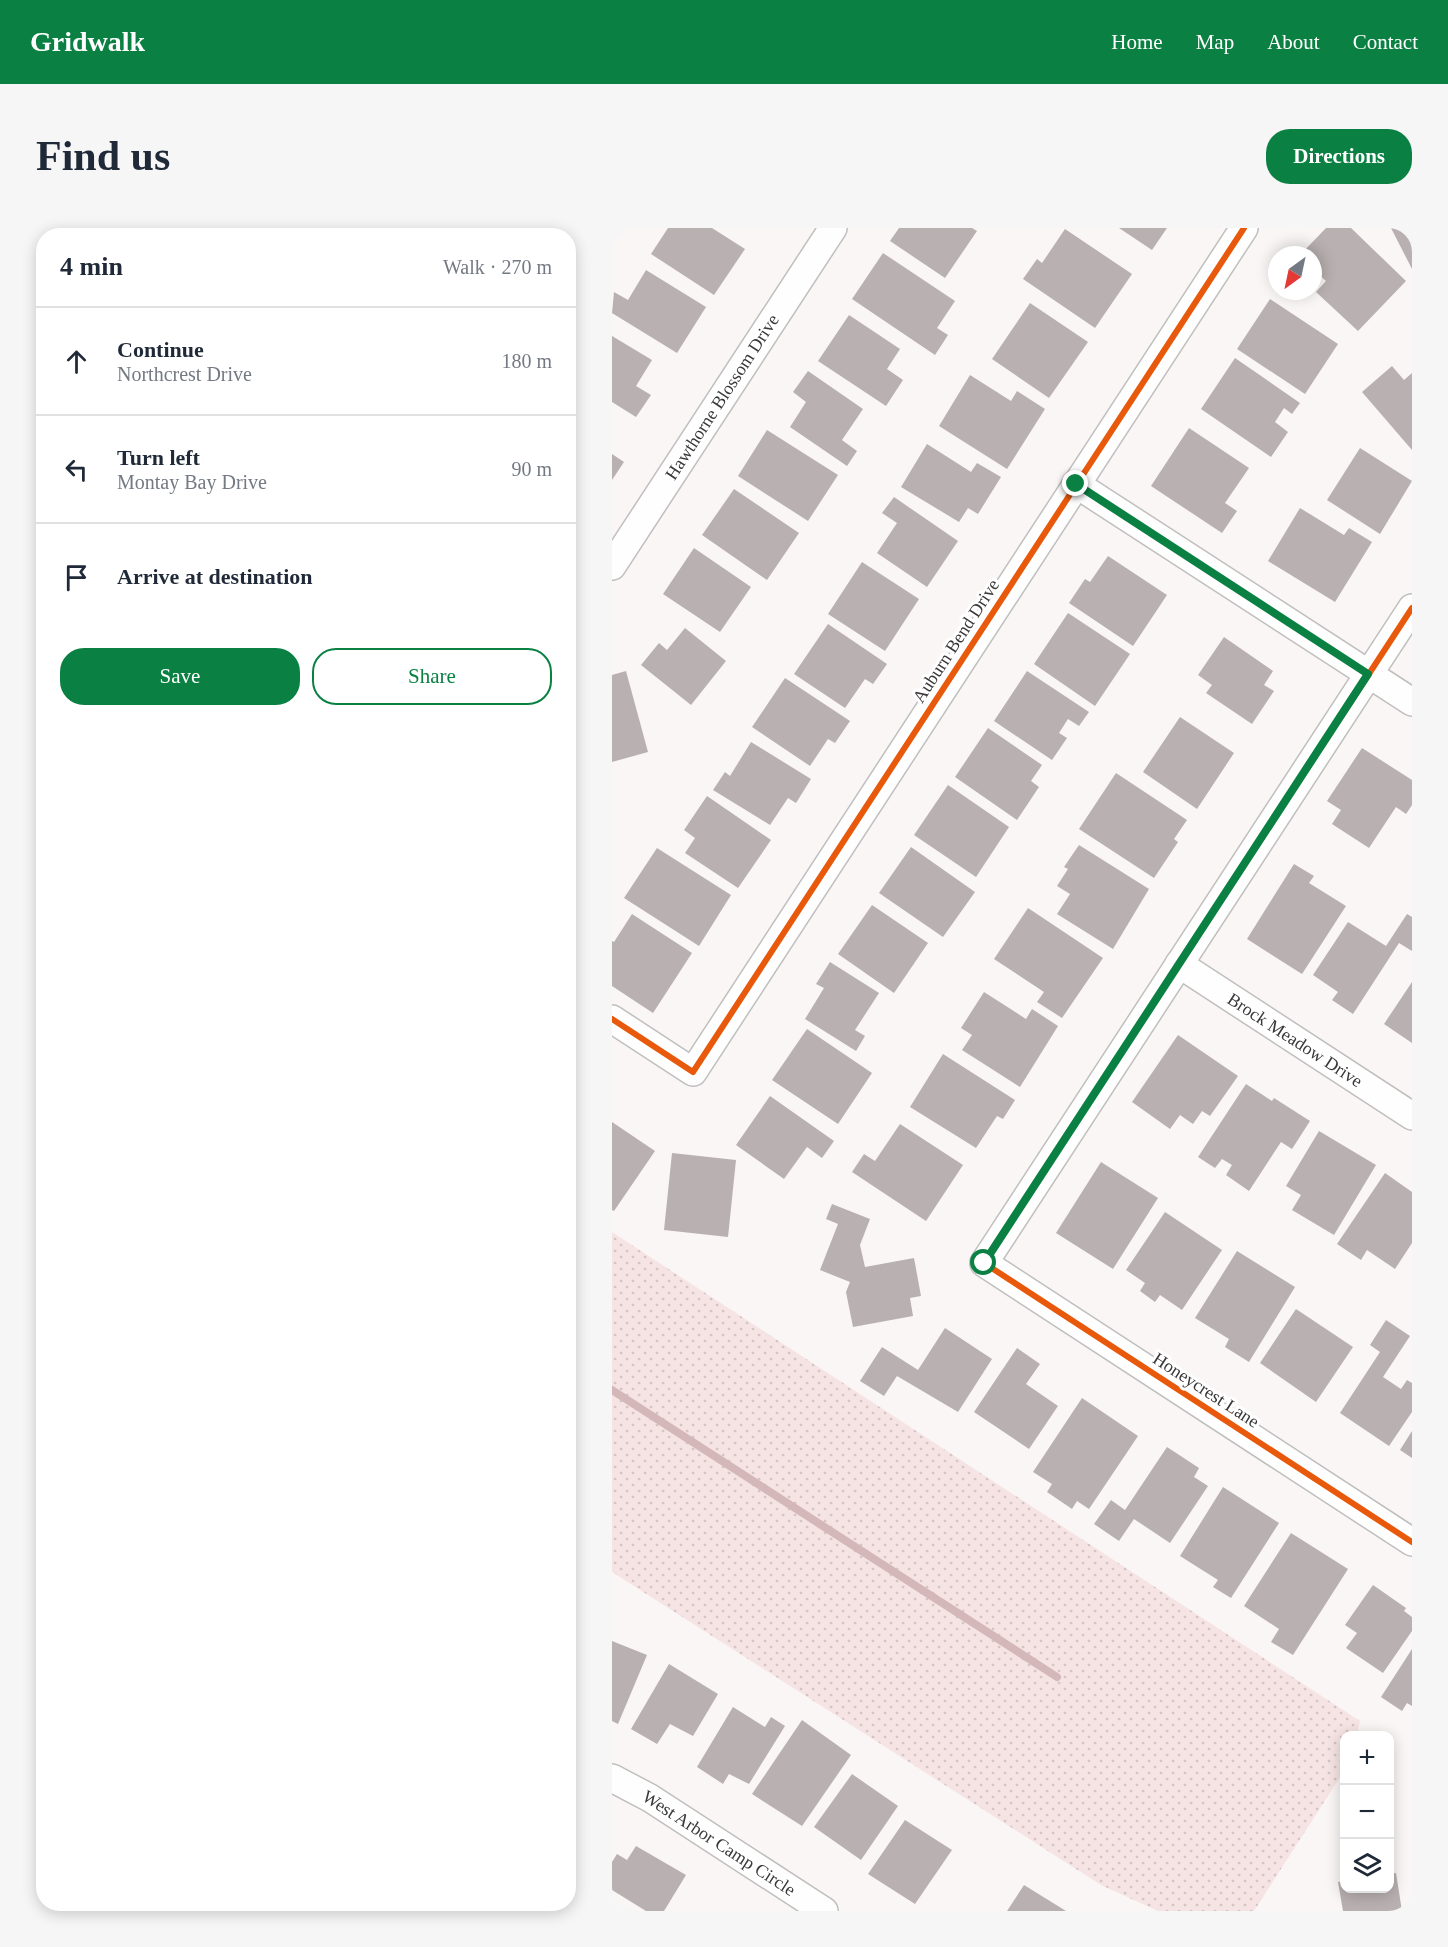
<!DOCTYPE html>
<html lang="en">
<head>
<meta charset="utf-8">
<style>
  body { margin:0; font-family:"Times New Roman",serif; background:#f6f6f7; color:#1f2937 }
  .controls { position:absolute; right:18px; bottom:18px; display:grid; overflow:hidden; border-radius:12px; box-shadow:0 3px 15px #0003 }
  .controls button { width:54px; height:54px; display:grid; place-items:center; padding:0; border:0; border-bottom:2px solid #e0e1e3; background:#fff; color:#1f2937; font:30px sans-serif }
  .compass { position:absolute; left:656px; top:18px; width:54px; height:54px; border-radius:50%; background:#fff; box-shadow:0 3px 15px #0003; rotate:213deg }
  .stop { position:absolute; width:18px; height:18px; margin:-14px; border:4px solid #0b8043; border-radius:50%; background:#fff }
  .stop.end { background:#0b8043; border-color:#fff; box-shadow:0 2px 6px #0008 }
  .list { margin:0; padding:0; list-style:none }
  h2 { display:flex; justify-content:space-between; align-items:center; height:78px; margin:0; padding:0 24px; font-size:26px }
  h2 small { font-size:20px; font-weight:400; color:#747a83 }
  .list li { display:grid; grid-template-columns:39px 1fr auto; gap:18px; align-items:center; box-sizing:border-box; height:108px; padding:0 24px; border-top:2px solid #e0e1e3 }
  .list b { display:block; font-size:22px; white-space:nowrap }
  .list p { margin:0; font-size:20px; white-space:nowrap; color:#747a83 }
  .list em { font-size:20px; font-style:normal; color:#747a83 }
  .actions { display:flex; gap:12px; padding:18px 24px }
  .actions a { flex:1; padding:14px 0; border:2px solid #0b8043; border-radius:24px; text-align:center; font-size:21px; color:#0b8043 }
  .actions .main { background:#0b8043; color:#fff }
  .icon { flex:none; width:33px; height:33px; fill:none; stroke:currentColor; stroke-width:2; stroke-linecap:round; stroke-linejoin:round }
  .map { position:relative; flex:none; width:800px; height:1683px; overflow:hidden; border-radius:24px }
  header { display:flex; align-items:center; gap:36px; box-sizing:border-box; height:84px; padding:0 30px; background:#0b8043; color:#fff }
  header strong { font-size:28px }
  nav { display:flex; gap:33px; margin-inline-start:auto; font-size:21px }
  .intro { display:flex; align-items:center; justify-content:space-between; box-sizing:border-box; height:144px; padding:0 36px }
  h1 { margin:0; font-size:42px }
  .button { padding:15px 27px; border-radius:24px; background:#0b8043; color:#fff; font-size:21px; font-weight:700 }
  main { display:flex; gap:36px; padding:0 36px }
  aside { flex:1; background:#fff; border-radius:24px; box-shadow:0 3px 15px #0003 }
  .map>svg:first-child { display:block }
  .grass { fill:url(#grass-dots) }
  .lines { fill:none; stroke-linecap:round; stroke-linejoin:round }
  .stream { stroke:#d4b8b9; stroke-width:8 }
  .building { fill:#b9b0b1 }
  .minor-casing { stroke:#c1bebe; stroke-width:30 }
  .minor { stroke:#fefefe; stroke-width:27 }
  .cycleway-casing { stroke:#fff; stroke-width:10 }
  .cycleway { stroke:#e8590c; stroke-width:6 }
  .route { stroke:#0b8043; stroke-width:8 }
  .labels { text-anchor:middle; stroke-width:6; stroke-linejoin:round; paint-order:stroke }
  .street-label { font-size:18px; fill:#3a3838; stroke:#fff }
</style>
</head>
<body>
<header>
<strong>Gridwalk</strong>
<nav><a>Home</a><a>Map</a><a>About</a><a>Contact</a></nav>
</header>
<div class="intro"><h1>Find us</h1><a class="button">Directions</a></div>
<main>
<aside>
<h2>4 min<small>Walk · 270 m</small></h2>
<ul class="list">
<li><svg class="icon" aria-label="ahead" viewBox="0 0 24 24"><path d="M12 20V5M6 11l6-6 6 6"/></svg><div><b>Continue</b><p>Northcrest Drive</p></div><em>180 m</em></li>
<li><svg class="icon" aria-label="left" viewBox="0 0 24 24"><path d="M17 20v-9H6M10 6l-5 5 5 5"/></svg><div><b>Turn left</b><p>Montay Bay Drive</p></div><em>90 m</em></li>
<li><svg class="icon" aria-label="arrive" viewBox="0 0 24 24"><path d="M6 21V4h12l-3 4 3 4H6"/></svg><div><b>Arrive at destination</b></div></li>
</ul>
<div class="actions"><a class="main">Save</a><a>Share</a></div>
</aside>
<div class="map">
<svg width="800" height="1683" viewBox="0 0 800 1683">
  <defs>
    <pattern id="grass-dots" width="8" height="8" patternUnits="userSpaceOnUse" patternTransform="scale(1.5)"><rect width="8" height="8" fill="#f6e4e4"/><path d="M2 2h.1M6 6h.1" fill="none" stroke="#d4c4c4" stroke-width="1.8" stroke-linecap="round"/></pattern>
  </defs>
  <rect width="100%" height="100%" fill="#faf6f6"/>
  <!-- grass -->
  <path class="grass" d="M0,1004L748,1493L745,1507L732,1508V1543L642,1683H546L489,1657L0,1344Z"/>
  <g class="lines">
    <!-- stream -->
    <path class="stream" d="M0,1162L445,1449"/>
  </g>
  <!-- building -->
  <g class="building">
    <path d="M56,0H100L133,21L102,67L39,26Z"/>
    <path d="M287,0H360L365,3L333,50L278,13Z"/>
    <path d="M507,0H555L540,22Z"/>
    <path d="M714,0H739L794,53L746,103L704,64L714,53L701,41V27H688Z"/>
    <path d="M779,0H800V41Z"/>
    <path d="M453,1L520,46L483,100L411,51L425,31L430,35Z"/>
    <path d="M271,25L343,73L325,100L336,107L323,127L240,71Z"/>
    <path d="M34,42L94,79L65,125L0,85L2,64L16,72Z"/>
    <path d="M658,71L726,116L693,166L625,121Z"/>
    <path d="M418,75L476,114L437,170L380,131Z"/>
    <path d="M237,87L288,121L275,141L291,152L274,178L206,133Z"/>
    <path d="M0,108L40,132L24,158L39,167L24,189L0,174Z"/>
    <path d="M623,130L688,175L680,186L672,180L663,194L676,204L659,229L589,181Z"/>
    <path d="M780,138L792,152L800,145V222L750,164Z"/>
    <path d="M196,143L251,181L230,212L245,223L235,238L178,199L194,174L181,164Z"/>
    <path d="M358,147L399,173L405,163L433,181L395,241L327,198Z"/>
    <path d="M577,200L637,240L613,275L625,283L610,305L539,258Z"/>
    <path d="M155,202L226,247L196,293L126,248Z"/>
    <path d="M315,216L359,244L365,235L389,249L366,286L356,280L347,294L289,259Z"/>
    <path d="M748,220L800,253L768,306L715,272Z"/>
    <path d="M0,226L12,234L0,252Z"/>
    <path d="M122,261L187,305L155,352L90,307Z"/>
    <path d="M282,269L346,313L315,359L265,325L285,295L270,285Z"/>
    <path d="M688,280L732,307L737,300L760,314L723,374L656,333Z"/>
    <path d="M82,320L139,359L108,404L51,366Z"/>
    <path d="M496,328L555,367L521,418L457,375L473,351L478,354Z"/>
    <path d="M250,334L307,371L273,423L216,386Z"/>
    <path d="M456,385L518,426L483,478L422,436Z"/>
    <path d="M216,396L275,436L261,456L253,451L233,480L182,446Z"/>
    <path d="M73,400L114,433L79,477L29,437L47,415L55,422Z"/>
    <path d="M612,409L661,443L652,457L662,463L640,496L594,465L600,457L586,447Z"/>
    <path d="M14,443L36,524L0,534V447Z"/>
    <path d="M415,443L477,484L467,498L456,491L447,505L455,510L440,532L382,493Z"/>
    <path d="M173,450L238,493L223,515L216,511L198,538L140,499Z"/>
    <path d="M568,489L622,525L585,581L531,544Z"/>
    <path d="M376,500L430,537L419,553L427,559L405,592L343,549Z"/>
    <path d="M139,514L199,551L184,575L176,570L158,597L101,562L113,544L118,548Z"/>
    <path d="M750,520L800,552V577L794,586L784,579L757,620L720,596L729,582L715,573Z"/>
    <path d="M504,545L575,592L562,611L566,614L542,650L467,601Z"/>
    <path d="M336,557L397,599L364,649L302,607Z"/>
    <path d="M95,568L159,612L126,660L73,625L83,610L72,602Z"/>
    <path d="M467,617L537,661L501,721L445,686L458,666L445,658L456,641L452,639Z"/>
    <path d="M299,619L363,664L331,709L267,665Z"/>
    <path d="M45,620L119,667L87,718L12,670Z"/>
    <path d="M682,636L702,648L697,655L734,678L690,746L635,711Z"/>
    <path d="M260,677L316,715L282,765L226,726Z"/>
    <path d="M416,680L491,730L450,790L425,774L432,764L382,731Z"/>
    <path d="M20,686L80,725L41,785L0,758V713L2,714Z"/>
    <path d="M795,686L800,689V723L787,715L741,786L720,772L726,764L701,747L736,694L774,718Z"/>
    <path d="M218,734L267,765L243,802L253,808L244,823L193,791L212,760L204,756Z"/>
    <path d="M800,754V815L772,796Z"/>
    <path d="M372,764L414,791L420,781L446,798L408,859L350,822L360,807L349,800Z"/>
    <path d="M195,801L260,845L226,896L160,852Z"/>
    <path d="M566,807L626,848L598,888L590,883L581,896L568,887L558,901L520,874Z"/>
    <path d="M331,826L403,872L391,891L385,888L364,920L298,879Z"/>
    <path d="M634,856L660,873L662,870L698,893L680,921L669,914L637,963L614,947L620,937L610,931L603,940L586,929Z"/>
    <path d="M158,868L222,913L210,930L195,919L172,951L124,917Z"/>
    <path d="M0,894L43,923L2,983L0,982Z"/>
    <path d="M288,896L351,937L314,993L240,944L252,926L263,933Z"/>
    <path d="M707,903L764,937L722,1007L680,982L689,967L674,958Z"/>
    <path d="M60,925L124,932L116,1009L52,1002Z"/>
    <path d="M489,934L546,970L501,1041L444,1005Z"/>
    <path d="M773,945L800,964V1015L783,1041L755,1022L749,1032L725,1016Z"/>
    <path d="M220,976L258,991L248,1017L253,1039L302,1030L309,1068L298,1070L301,1088L241,1099L234,1064L238,1054L208,1042L226,996L214,991Z"/>
    <path d="M553,984L610,1022L570,1082L548,1067L543,1074L528,1063L533,1055L514,1042Z"/>
    <path d="M625,1023L683,1059L637,1134L613,1119L617,1111L583,1090Z"/>
    <path d="M684,1081L741,1119L704,1174L648,1135Z"/>
    <path d="M774,1092L798,1108L771,1149L789,1161L795,1152L800,1155V1184L777,1218L728,1185L768,1124L758,1117Z"/>
    <path d="M333,1100L380,1131L346,1184L285,1148L272,1168L248,1153L270,1119L306,1142Z"/>
    <path d="M405,1120L428,1136L414,1156L446,1178L417,1221L362,1184Z"/>
    <path d="M470,1170L526,1208L477,1281L465,1273L460,1281L435,1264L440,1256L421,1244Z"/>
    <path d="M800,1203V1230L788,1222Z"/>
    <path d="M555,1219L587,1240L582,1249L596,1258L558,1315L522,1291L507,1313L482,1296L499,1272L513,1282Z"/>
    <path d="M611,1259L667,1295L619,1370L601,1359L606,1352L568,1328Z"/>
    <path d="M679,1305L736,1341L681,1427L659,1414L667,1401L632,1378Z"/>
    <path d="M761,1357L794,1380L792,1383L800,1389V1403L771,1445L734,1420L745,1405L733,1397Z"/>
    <path d="M0,1413L35,1427L6,1496L0,1493Z"/>
    <path d="M800,1421V1478L795,1475L790,1483L769,1469Z"/>
    <path d="M57,1436L106,1466L81,1508L58,1496L45,1516L19,1501Z"/>
    <path d="M121,1479L153,1499L159,1489L173,1498L137,1556L117,1546L111,1556L85,1539Z"/>
    <path d="M190,1492L239,1527L190,1598L140,1566Z"/>
    <path d="M240,1546L286,1578L249,1632L202,1599Z"/>
    <path d="M293,1592L340,1622L303,1676L256,1646Z"/>
    <path d="M24,1618L74,1647L52,1683H34L0,1662V1634L5,1626L15,1632Z"/>
    <path d="M784,1645L790,1683H731L726,1654L732,1653V1660H778V1646Z"/>
    <path d="M412,1657L454,1683H395Z"/>
  </g>
  <g class="lines">
    <!-- minor casing -->
    <g class="minor-casing">
      <g id="minor">
        <path d="M464,256L800,474"/>
        <path d="M0,338L221,0"/>
        <path d="M800,380L372,1035L800,1314"/>
        <path d="M567,736L800,888"/>
        <path d="M0,791L81,844L632,0"/>
        <path d="M0,1550L38,1570L212,1683"/>
      </g>
    </g>
    <!-- minor -->
    <use href="#minor" class="minor"/>
    <!-- cycleway casing -->
    <g class="cycleway-casing">
      <g id="cycleway">
        <path d="M800,380L372,1035L800,1314"/>
        <path d="M0,791L81,844L632,0"/>
      </g>
    </g>
    <!-- cycleway -->
    <use href="#cycleway" class="cycleway"/>
  </g>
  <g class="lines">
    <!-- route -->
    <path class="route" d="M372,1035L756,446L464,256"/>
  </g>
  <g class="labels">
    <!-- street labels -->
    <g class="street-label">
      <text transform="translate(110 169) rotate(-57)" y="6">Hawthorne Blossom Drive</text>
      <text transform="translate(344 413) rotate(-57)" y="6">Auburn Bend Drive</text>
      <text transform="translate(683 812) rotate(33)" y="6">Brock Meadow Drive</text>
      <text transform="translate(594 1162) rotate(33)" y="6">Honeycrest Lane</text>
      <text transform="translate(107 1615) rotate(33)" y="6">West Arbor Camp Circle</text>
    </g>
  </g>
</svg>
<div class="controls">
<button>+</button>
<button>−</button>
<button><svg class="icon" aria-label="layers" viewBox="0 0 24 24"><path d="M12 4l9 5-9 5-9-5zM3 14l9 5 9-5"/></svg></button>
</div>
<svg class="compass" viewBox="-18 -18 36 36"><path d="M0-13l5 13h-10z" fill="#e53935"/><path d="M0 13l5-13h-10z" fill="#747a83"/></svg>
<div class="stop" style="left:372px;top:1035px"></div>
<div class="stop end" style="left:464px;top:256px"></div>
</div>
</main>
</body>
</html>
